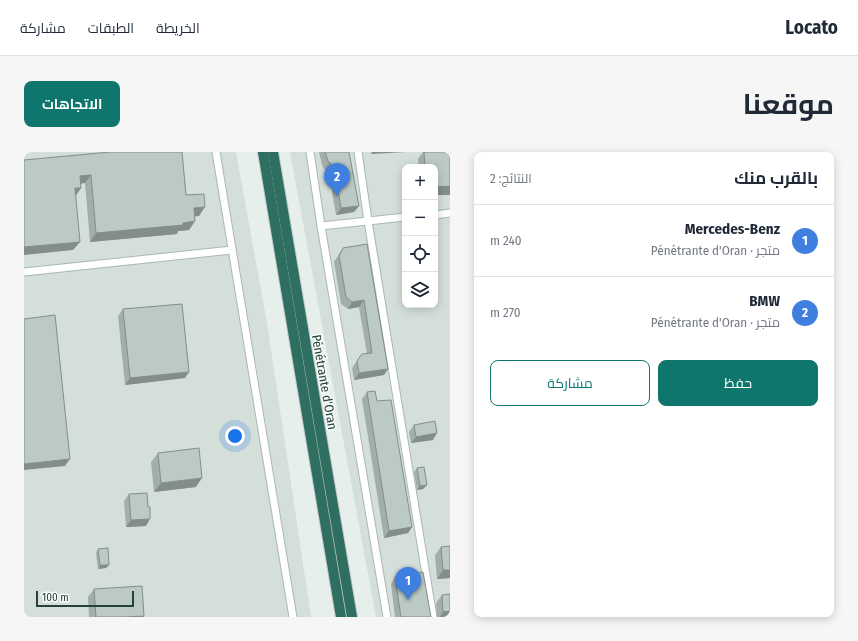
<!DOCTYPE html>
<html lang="ar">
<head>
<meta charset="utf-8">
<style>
  body { margin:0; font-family:"Fira Sans Condensed",Cairo,sans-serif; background:#f6f6f7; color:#1f2937; direction:rtl }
  .controls { position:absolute; right:12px; top:12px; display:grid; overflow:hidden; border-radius:8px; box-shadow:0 2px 10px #0003 }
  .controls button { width:36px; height:36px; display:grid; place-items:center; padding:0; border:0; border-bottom:1px solid #e0e1e3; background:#fff; color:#1f2937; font:20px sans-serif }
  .scale { position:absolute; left:12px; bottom:10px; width:98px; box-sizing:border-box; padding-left:4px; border:2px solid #24423a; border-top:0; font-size:11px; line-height:14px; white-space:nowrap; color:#24423a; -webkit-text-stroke:3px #f7fbf9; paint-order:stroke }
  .you { position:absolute; left:211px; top:284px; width:14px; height:14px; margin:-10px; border:3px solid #fff; border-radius:50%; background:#1a73e8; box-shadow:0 0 0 6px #1a73e833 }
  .badge { display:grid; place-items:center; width:26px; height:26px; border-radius:50%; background:#0f766e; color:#fff; font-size:13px; font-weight:700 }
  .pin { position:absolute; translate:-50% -33px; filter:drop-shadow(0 1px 2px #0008) }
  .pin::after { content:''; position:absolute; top:21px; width:14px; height:12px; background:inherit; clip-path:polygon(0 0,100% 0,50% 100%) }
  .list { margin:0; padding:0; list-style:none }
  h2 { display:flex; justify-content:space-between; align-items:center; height:52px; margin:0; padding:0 16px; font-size:17px }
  h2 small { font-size:13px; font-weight:400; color:#747a83 }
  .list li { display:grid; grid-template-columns:26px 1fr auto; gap:12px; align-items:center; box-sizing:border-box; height:72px; padding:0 16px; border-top:1px solid #e0e1e3 }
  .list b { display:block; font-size:15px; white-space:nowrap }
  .list p { margin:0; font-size:13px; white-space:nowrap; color:#747a83 }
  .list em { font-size:13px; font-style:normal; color:#747a83 }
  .actions { display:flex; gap:8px; padding:12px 16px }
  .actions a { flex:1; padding:9px 0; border:1px solid #0f766e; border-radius:8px; text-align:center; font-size:14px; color:#0f766e }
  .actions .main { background:#0f766e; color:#fff }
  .icon { flex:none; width:22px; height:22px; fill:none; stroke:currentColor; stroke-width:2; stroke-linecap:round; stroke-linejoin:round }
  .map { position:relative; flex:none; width:426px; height:465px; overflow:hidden; direction:ltr; border-radius:8px }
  header { display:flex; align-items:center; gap:24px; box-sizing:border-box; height:56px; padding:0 20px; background:#fff; border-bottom:1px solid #e0e1e3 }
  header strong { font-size:19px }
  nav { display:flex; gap:22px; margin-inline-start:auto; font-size:14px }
  .intro { display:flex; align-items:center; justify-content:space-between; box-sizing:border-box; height:96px; padding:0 24px }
  h1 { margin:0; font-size:28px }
  .button { padding:10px 18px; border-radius:8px; background:#0f766e; color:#fff; font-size:14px; font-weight:700 }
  main { display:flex; gap:24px; padding:0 24px }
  aside { flex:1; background:#fff; border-radius:8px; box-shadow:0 2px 10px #0003 }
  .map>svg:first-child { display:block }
  .built { fill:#d4dfda; fill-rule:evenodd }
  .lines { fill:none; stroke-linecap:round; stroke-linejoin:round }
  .minor-casing { stroke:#a8b8b2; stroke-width:9 }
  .highway-casing { stroke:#c2cac8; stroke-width:12 }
  .minor { stroke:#fff; stroke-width:7 }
  .highway { stroke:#2f6f62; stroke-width:10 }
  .wall { fill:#a1aea9 }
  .shaded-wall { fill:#838d89 }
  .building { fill:#bbcac4; stroke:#838d89 }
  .labels { text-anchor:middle; stroke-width:3; stroke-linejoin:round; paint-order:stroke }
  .street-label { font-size:13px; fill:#24423a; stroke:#f7fbf9 }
</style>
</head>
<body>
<header>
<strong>Locato</strong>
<nav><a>الخريطة</a><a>الطبقات</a><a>مشاركة</a></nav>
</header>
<div class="intro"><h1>موقعنا</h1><a class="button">الاتجاهات</a></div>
<main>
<aside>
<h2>بالقرب منك<small>النتائج: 2</small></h2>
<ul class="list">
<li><span class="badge" style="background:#3f7fe0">1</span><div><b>Mercedes-Benz</b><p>متجر · Pénétrante d'Oran</p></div><em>240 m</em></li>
<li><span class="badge" style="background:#3f7fe0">2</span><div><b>BMW</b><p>متجر · Pénétrante d'Oran</p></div><em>270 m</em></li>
</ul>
<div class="actions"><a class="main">حفظ</a><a>مشاركة</a></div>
</aside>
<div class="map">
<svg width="426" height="465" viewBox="0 0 426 465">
  <rect width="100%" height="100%" fill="#e6efeb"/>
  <!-- built -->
  <g class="built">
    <path d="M0,0H212L243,171L287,465H0Z"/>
    <path d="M266,0H426V465H352ZM381,15H411V153H381Z"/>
  </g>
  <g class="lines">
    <!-- minor casing -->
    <g class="minor-casing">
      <g id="minor">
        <path d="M192,0L269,465"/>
        <path d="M286,0L297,74L363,465"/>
        <path d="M334,0L344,69L381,65"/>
        <path d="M411,63L426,61"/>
        <path d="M297,74L344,69L409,465"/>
        <path d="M0,120L208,98"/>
      </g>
    </g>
    <!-- highway casing -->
    <g class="highway-casing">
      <g id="highway">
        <path d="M239,0L317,465"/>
        <path d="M249,0L328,465"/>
      </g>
    </g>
    <!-- minor -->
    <use href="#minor" class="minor"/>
    <!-- highway -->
    <use href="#highway" class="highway"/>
  </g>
  <!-- wall -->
  <g class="wall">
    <path d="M158,0L162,43L175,64H171V69L165,78L154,79L153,82L66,90L61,31L56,32L57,36L51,44L49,98L0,8Z"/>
    <path d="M295,0H325L335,54L330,60L312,63L306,28H305L301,17H300L298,13Z"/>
    <path d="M399,0H426V43H411V15H395L394,7Z"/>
    <path d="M343,92L364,217L360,223L330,228L328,216L338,202H343L335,155L324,157L317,152L310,110L319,96Z"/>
    <path d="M99,157L161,226L101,233L94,164Z"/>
    <path d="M343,240L353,249L388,375L384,381L360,386L338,247Z"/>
    <path d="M390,273L409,288L387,291L385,280Z"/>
    <path d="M134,301L172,335L130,340L127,310Z"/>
    <path d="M393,316L403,333L399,337L393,338L390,320Z"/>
    <path d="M105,342L124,355L122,374L102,375L100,349Z"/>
    <path d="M417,395L426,426L413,427L411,403Z"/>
    <path d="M74,397L85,413L82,416L74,417L72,401Z"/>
    <path d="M371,425L407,465H371L367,432Z"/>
    <path d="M70,437L120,464L119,465H65L64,445Z"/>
    <path d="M418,443L426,465H413L412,451Z"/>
  </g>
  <!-- shaded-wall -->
  <g class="shaded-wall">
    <path d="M348,0H382L347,2Z"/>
    <path d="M309,22H311L306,28H305Z"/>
    <path d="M67,23L61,31L49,32L56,24Z"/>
    <path d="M426,34V43H411V35Z"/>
    <path d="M51,36H57L51,45Z"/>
    <path d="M335,54L330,60L312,63L317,56Z"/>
    <path d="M181,55L175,64L164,65L170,56Z"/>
    <path d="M171,69L165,78L154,79L153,82L66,90L72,81Z"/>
    <path d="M56,90L49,98L0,103V95Z"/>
    <path d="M340,148L335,155L324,157L328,150Z"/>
    <path d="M364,217L360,223L330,228L335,221Z"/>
    <path d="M165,220L161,226L101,233L106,226Z"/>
    <path d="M413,281L409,288L387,291L392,285Z"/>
    <path d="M46,307L41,314L0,318V312Z"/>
    <path d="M178,326L172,335L130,340L137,331Z"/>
    <path d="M403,333L399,337L393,338L396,334Z"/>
    <path d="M126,367L122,374L102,375L107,368Z"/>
    <path d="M388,375L384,381L360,386L365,379Z"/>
    <path d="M76,413H85L82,416L74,417Z"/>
    <path d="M419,418H426V426L413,427Z"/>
    <path d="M426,459V465H416L419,460Z"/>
    <path d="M120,464L119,465H101Z"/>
  </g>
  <!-- building -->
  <g class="building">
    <path d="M86,0H158L162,43L180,42L181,55L170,56L171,69L159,71V73L72,81L67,23L56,24L57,36H51L56,90L0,95V8Z"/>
    <path d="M301,0H325L335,54L317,56L311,22H309L306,10L305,11L303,6Z"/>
    <path d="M400,0H426V34L411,35V15H401Z"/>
    <path d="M343,92L364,217L335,221L333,209L338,202L348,201L340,148L328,150L322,145L315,104L319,96Z"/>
    <path d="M158,152L165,220L106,226L99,157Z"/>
    <path d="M31,163L46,307L0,312V167Z"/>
    <path d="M351,239L353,249L367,248L388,375L365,379L343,240Z"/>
    <path d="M411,269L413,281L392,285L390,273Z"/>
    <path d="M175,296L178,326L137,331L134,301Z"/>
    <path d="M400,315L403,333L396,334L393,316Z"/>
    <path d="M123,341L124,355H126V367L107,368L105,342Z"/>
    <path d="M426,394V418H419L417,395Z"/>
    <path d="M84,396L85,413H76L74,397Z"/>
    <path d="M399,420L407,465H377L371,425Z"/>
    <path d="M118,434L120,464L101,465H72L70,437Z"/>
    <path d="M426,442V459L419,460L418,443Z"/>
  </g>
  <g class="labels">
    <!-- street labels -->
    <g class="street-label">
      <text transform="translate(301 230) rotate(80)" y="5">Pénétrante d'Oran</text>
    </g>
  </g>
</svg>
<div class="controls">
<button>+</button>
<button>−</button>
<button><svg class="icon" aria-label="locate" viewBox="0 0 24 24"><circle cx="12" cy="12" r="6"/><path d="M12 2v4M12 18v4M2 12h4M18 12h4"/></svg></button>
<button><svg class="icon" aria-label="layers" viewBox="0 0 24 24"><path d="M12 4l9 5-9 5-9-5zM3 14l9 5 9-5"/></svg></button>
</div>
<div class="scale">100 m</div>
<div class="you"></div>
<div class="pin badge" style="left:384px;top:448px;background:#3f7fe0">1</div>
<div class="pin badge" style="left:313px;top:44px;background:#3f7fe0">2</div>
</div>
</main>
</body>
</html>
